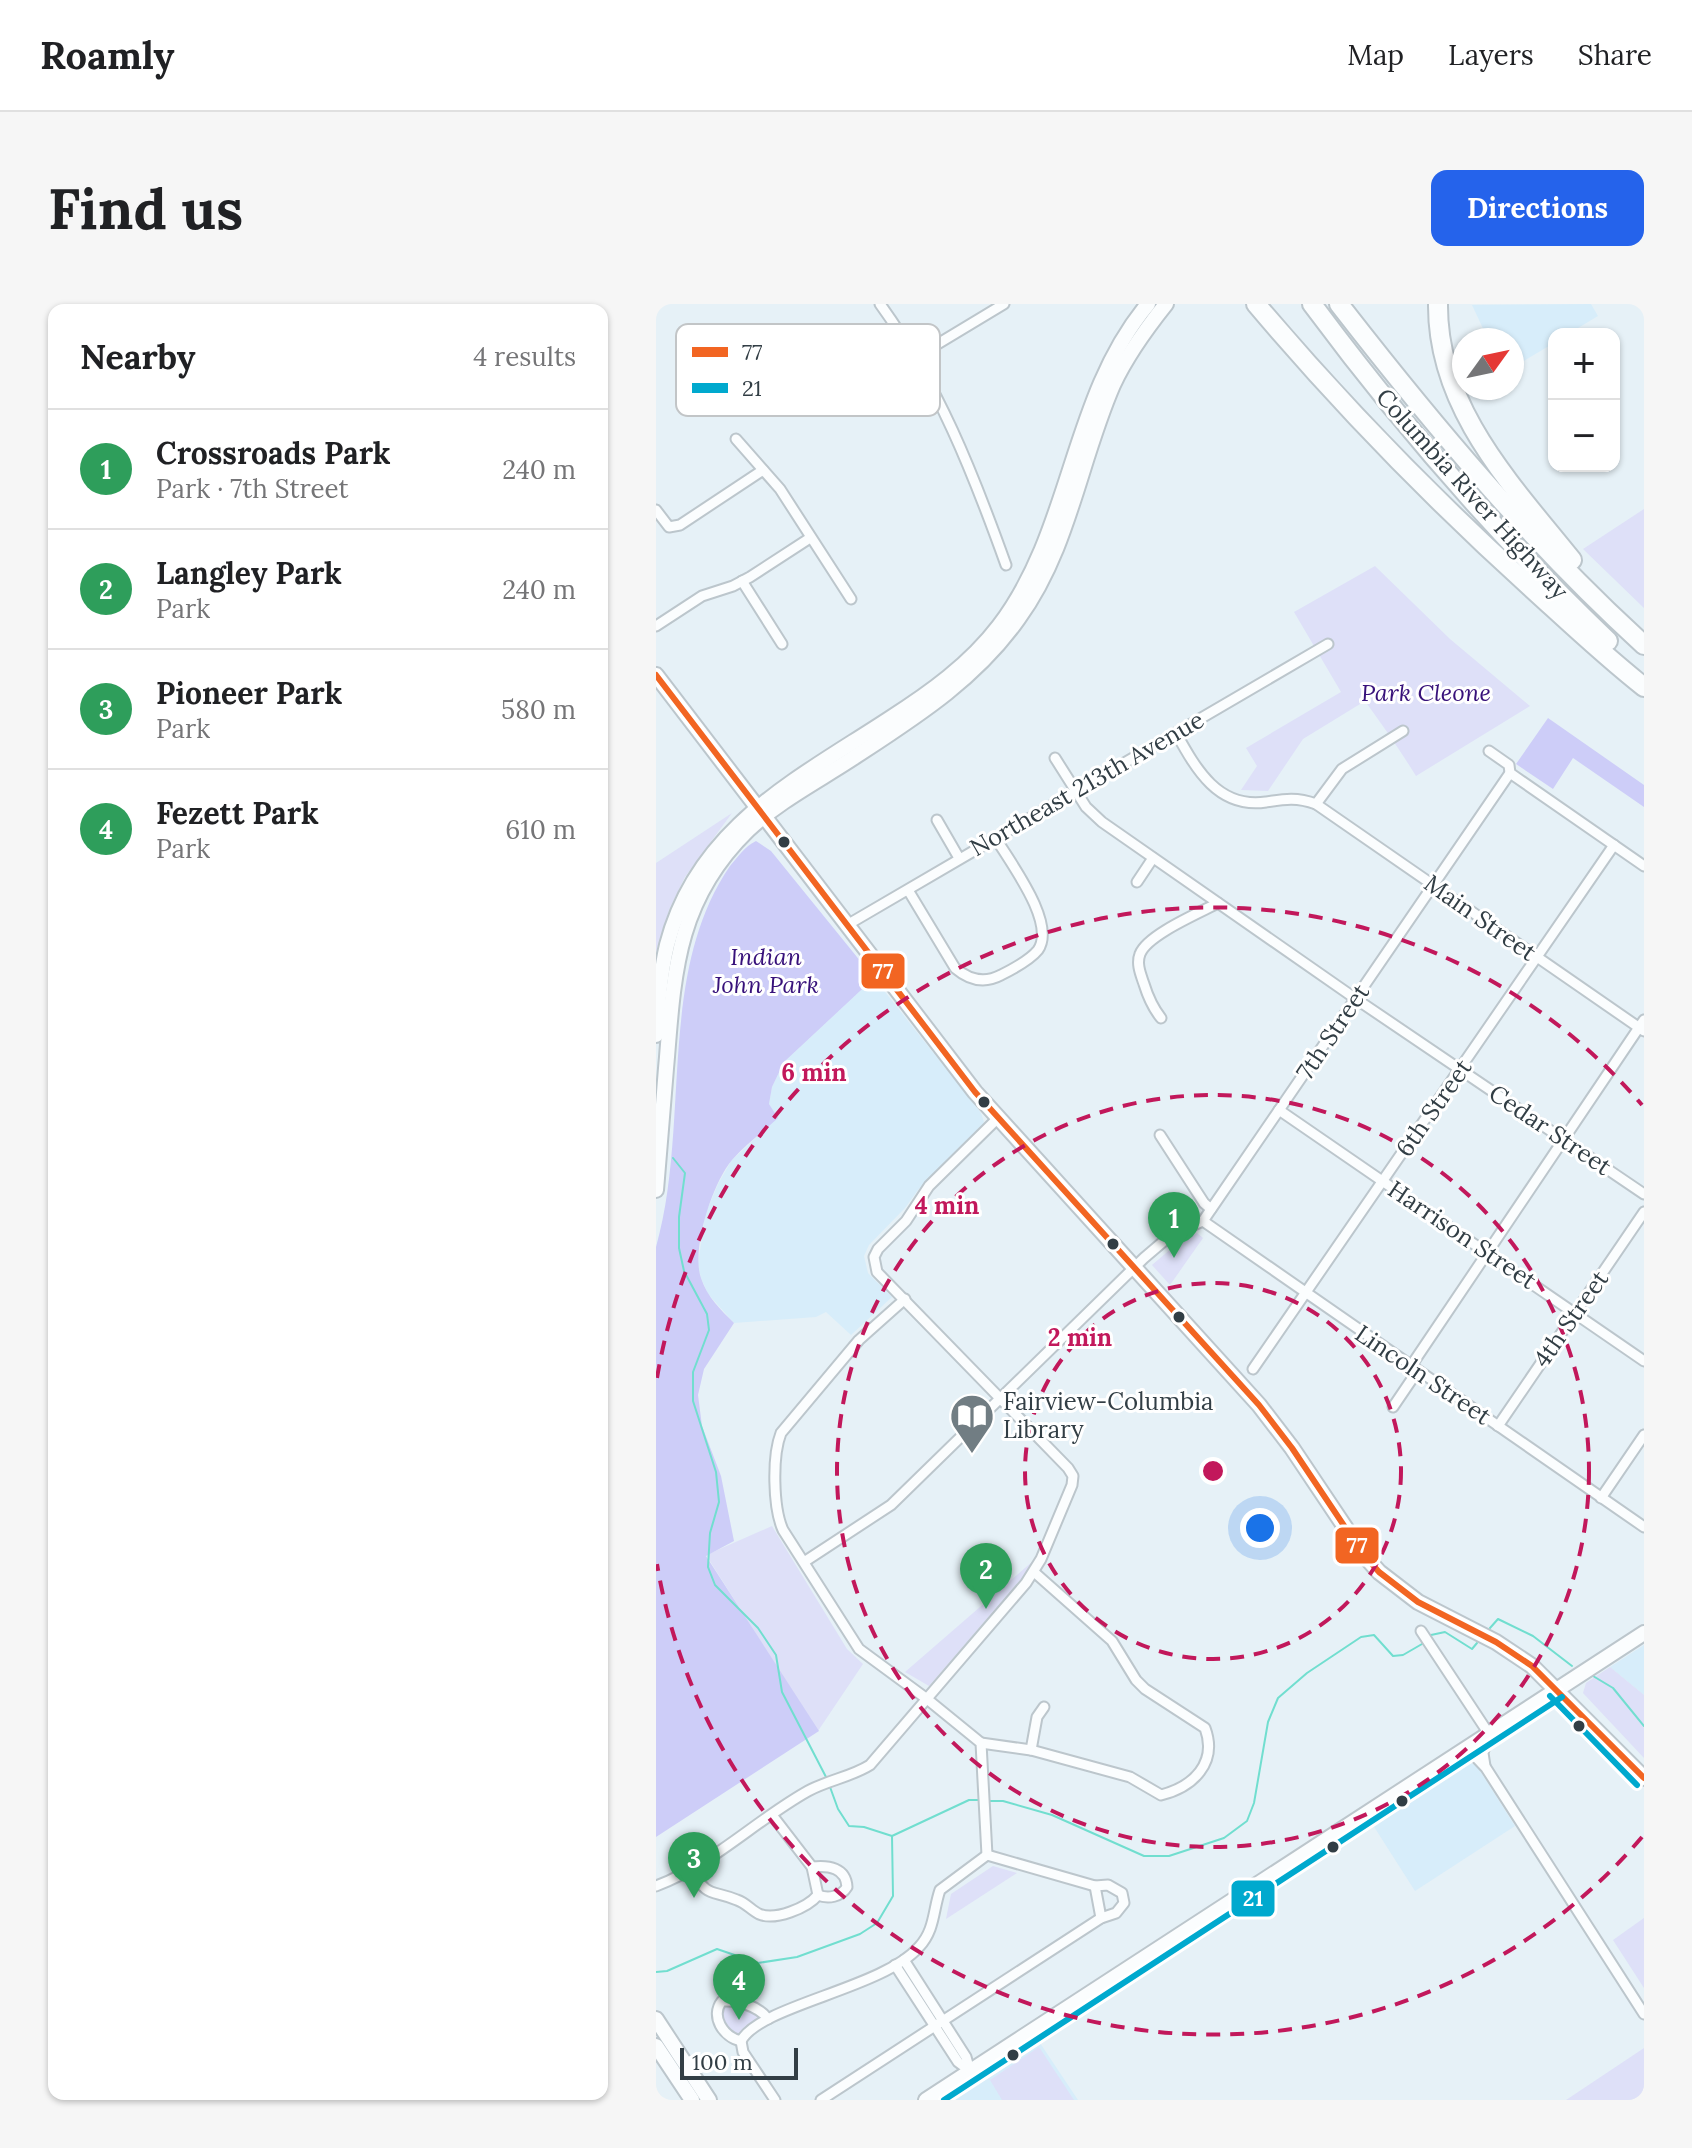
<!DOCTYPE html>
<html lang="en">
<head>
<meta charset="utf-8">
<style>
  body { margin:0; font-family:Lora,serif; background:#f6f6f6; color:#202124 }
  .controls { position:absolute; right:24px; top:24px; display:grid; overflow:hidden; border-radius:16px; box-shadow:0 2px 6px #0004 }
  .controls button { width:72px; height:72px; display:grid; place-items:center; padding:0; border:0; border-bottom:2px solid #e0e0e0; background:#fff; color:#202124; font:40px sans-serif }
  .compass { position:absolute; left:796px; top:24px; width:72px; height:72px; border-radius:50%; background:#fff; box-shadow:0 2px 6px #0004; rotate:57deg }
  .scale { position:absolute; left:24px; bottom:20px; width:118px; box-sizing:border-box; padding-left:8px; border:4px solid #323e45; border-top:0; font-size:22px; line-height:28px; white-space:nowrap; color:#323e45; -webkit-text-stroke:6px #fff; paint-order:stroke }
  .you { position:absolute; left:604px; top:1224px; width:28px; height:28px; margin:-20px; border:6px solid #fff; border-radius:50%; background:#1a73e8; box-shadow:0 0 0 12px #1a73e833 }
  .badge { display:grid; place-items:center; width:52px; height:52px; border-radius:50%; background:#2563eb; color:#fff; font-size:26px; font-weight:700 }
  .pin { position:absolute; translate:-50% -66px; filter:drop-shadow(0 2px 4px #0008) }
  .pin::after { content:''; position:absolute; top:42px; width:28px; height:24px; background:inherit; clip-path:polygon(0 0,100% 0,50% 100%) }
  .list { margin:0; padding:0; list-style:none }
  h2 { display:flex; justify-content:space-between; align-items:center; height:104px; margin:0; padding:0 32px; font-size:34px }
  h2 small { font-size:26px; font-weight:400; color:#757577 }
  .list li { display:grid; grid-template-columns:52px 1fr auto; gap:24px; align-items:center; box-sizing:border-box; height:120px; padding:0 32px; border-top:2px solid #e0e0e0 }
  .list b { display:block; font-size:30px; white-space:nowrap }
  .list p { margin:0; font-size:26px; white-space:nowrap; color:#757577 }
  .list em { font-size:26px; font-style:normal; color:#757577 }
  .map { position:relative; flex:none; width:988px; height:1796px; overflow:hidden; border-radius:16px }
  header { display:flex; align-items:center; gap:48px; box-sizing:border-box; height:112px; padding:0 40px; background:#fff; border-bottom:2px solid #e0e0e0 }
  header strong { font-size:38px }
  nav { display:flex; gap:44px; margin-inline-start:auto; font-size:28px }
  .intro { display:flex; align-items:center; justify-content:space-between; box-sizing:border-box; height:192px; padding:0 48px }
  h1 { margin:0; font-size:56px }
  .button { padding:20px 36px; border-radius:16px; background:#2563eb; color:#fff; font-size:28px; font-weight:700 }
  main { display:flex; gap:48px; padding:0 48px }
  aside { flex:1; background:#fff; border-radius:16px; box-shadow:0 2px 6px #0004 }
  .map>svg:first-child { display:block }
  .built { fill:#d7edfa }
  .green { fill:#dee0f8 }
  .forest { fill:#cdcdf8 }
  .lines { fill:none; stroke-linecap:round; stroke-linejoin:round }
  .stream { stroke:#71decf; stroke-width:2 }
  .street-casing { stroke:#bcc6cc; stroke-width:13 }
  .secondary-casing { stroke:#bcc6cc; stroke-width:18 }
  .primary-casing { stroke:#bcc6cc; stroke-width:18 }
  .highway-casing { stroke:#bcc6cc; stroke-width:22 }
  .street { stroke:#fbfdfe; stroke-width:9 }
  .secondary { stroke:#fbfdfe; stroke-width:14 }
  .primary { stroke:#fbfdfe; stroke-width:14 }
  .highway { stroke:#fbfdfe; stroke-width:18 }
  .bus-1-casing { stroke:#fff; stroke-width:12 }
  .bus-2-casing { stroke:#fff; stroke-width:12 }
  .bus-1 { stroke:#f26522; stroke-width:6 }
  .bus-2 { stroke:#00a9ce; stroke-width:6 }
  .ring { fill:none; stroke:#c2185b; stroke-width:4; stroke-dasharray:14 10 }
  .bus-dot { fill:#323e45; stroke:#fff; stroke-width:3 }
  .labels { text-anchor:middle; stroke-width:6; stroke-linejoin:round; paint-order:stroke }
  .street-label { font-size:24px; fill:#323e45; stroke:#fff }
  .park-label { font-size:24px; font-style:italic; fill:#37117a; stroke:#fff }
  .poi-label { font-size:24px; fill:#323e45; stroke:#fff; text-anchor:start }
  .key { fill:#fff; stroke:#c2c5c7; stroke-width:2 }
  .key-label { font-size:22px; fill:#323e45 }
  .centre { fill:#c2185b; stroke:#fff; stroke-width:4 }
  .ring-label { font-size:24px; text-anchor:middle; font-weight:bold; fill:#c2185b; stroke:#fff; stroke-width:6; stroke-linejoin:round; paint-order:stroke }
  .line-badge { stroke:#fff; stroke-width:3 }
  .badge-label { font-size:22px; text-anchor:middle; font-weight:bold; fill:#fff }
</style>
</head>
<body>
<header>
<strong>Roamly</strong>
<nav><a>Map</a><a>Layers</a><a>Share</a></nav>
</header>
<div class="intro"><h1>Find us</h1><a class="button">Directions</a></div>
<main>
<aside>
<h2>Nearby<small>4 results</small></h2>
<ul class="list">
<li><span class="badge" style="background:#2e9e5b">1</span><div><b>Crossroads Park</b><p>Park · 7th Street</p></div><em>240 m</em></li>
<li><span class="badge" style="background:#2e9e5b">2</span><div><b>Langley Park</b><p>Park</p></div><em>240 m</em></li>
<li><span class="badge" style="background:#2e9e5b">3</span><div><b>Pioneer Park</b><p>Park</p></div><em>580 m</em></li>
<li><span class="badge" style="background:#2e9e5b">4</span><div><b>Fezett Park</b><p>Park</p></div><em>610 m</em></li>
</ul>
</aside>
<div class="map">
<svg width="988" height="1796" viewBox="0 0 988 1796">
  <rect width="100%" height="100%" fill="#e6f1f7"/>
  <!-- built -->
  <g class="built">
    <path d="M935,0L942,12L912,30H898V39L856,64V36H830L831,33L816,1Z"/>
    <path d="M218,674L325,809L328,818L326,822L262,886L249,904L213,941L208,952L212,969L236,993L195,1031L170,1008L160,1013L78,1019L52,990L45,974L42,960L49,911L62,880L75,857L121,814L113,800L116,783L128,758Z"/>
    <path d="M988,1341V1391L954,1363Z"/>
    <path d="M812,1458L821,1462L859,1522L759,1587L715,1518Z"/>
    <path d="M384,1739L422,1796H297Z"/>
  </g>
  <!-- green -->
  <g class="green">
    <path d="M988,205V304L927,245Z"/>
    <path d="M719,262L794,335L874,402L760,472C744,446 727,422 709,397L647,435L612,487L585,486L601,462L590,444L685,388L638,308Z"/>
    <path d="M76,509L29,573L13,606L0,648V559Z"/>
    <path d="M541,929L547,934L514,981L496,961L523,938Z"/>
    <path d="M116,1222L191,1345L207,1360L162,1427L50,1251Z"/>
    <path d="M377,1257L372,1270L366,1274L273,1382L249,1368Z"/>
    <path d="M954,1363L988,1391V1454L927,1389L930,1379Z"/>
    <path d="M337,1562L361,1569L290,1615L295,1590Z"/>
    <path d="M988,1614V1684L957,1636Z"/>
    <path d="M72,1700L100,1708L102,1715L82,1731H76L63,1714L67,1702Z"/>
    <path d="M383,1743L418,1796H346L334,1776Z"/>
    <path d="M988,1744V1796H910Z"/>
  </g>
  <!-- forest -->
  <g class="forest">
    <path d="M892,414L988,481V503L917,454L897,485L860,460Z"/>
    <path d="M100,537L115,547L218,674L128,758L116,783L113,800L122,814C107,828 89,841 76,856C56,880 35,945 45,974C51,993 65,1006 78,1019L48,1065L42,1091L46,1122L65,1172L78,1237L50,1252L163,1427L0,1533V943C35,820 0,670 74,562C82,553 89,542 100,537Z"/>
  </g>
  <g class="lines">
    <!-- stream -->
    <g class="stream">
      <path d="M17,854L29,869L23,913V944L28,967L51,1010L53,1026L37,1068V1097L60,1168L63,1198L54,1229L52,1263L59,1281L102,1324L120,1351L126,1388L170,1473"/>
      <path d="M834,1324L842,1315L877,1332L916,1362"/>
      <path d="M775,1331L789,1328L816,1345L821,1339"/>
      <path d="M937,1372L957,1384L988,1422"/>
      <path d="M174,1483L182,1505L193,1522L208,1523L236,1532L313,1496H326"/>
      <path d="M332,1497H347L396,1511L488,1552H513L568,1534L591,1517L598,1499L612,1418L622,1394L651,1369L705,1333L718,1331L737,1352L747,1351L766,1340"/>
      <path d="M0,1668L11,1667L61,1645L102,1659L141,1653L204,1630L221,1619L237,1592L236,1532"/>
    </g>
    <!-- street casing -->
    <g class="street-casing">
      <g id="street">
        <path d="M224,0C282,80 317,169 350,261"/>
        <path d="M260,53L348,0"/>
        <path d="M80,135L124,185L195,295"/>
        <path d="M0,206L13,223L24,221L107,166"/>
        <path d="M86,277L126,340"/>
        <path d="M0,322L46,292L77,282L94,273L154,234"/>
        <path d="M520,429C540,465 562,505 610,498C629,495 641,493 660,500L988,727"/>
        <path d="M833,447L853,461L854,469L988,562"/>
        <path d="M399,454L430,503L446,518L700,695L988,890"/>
        <path d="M660,500L686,465L747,427"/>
        <path d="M281,516L303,554"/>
        <path d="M481,578L497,554"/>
        <path d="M252,586L299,664C313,676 328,680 345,671C357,665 374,656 382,646C401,619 353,557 339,533"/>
        <path d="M191,621L672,340"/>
        <path d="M505,714C497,704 492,693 488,680C485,671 480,660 484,650C491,631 543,609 562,599"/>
        <path d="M623,806L988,1057"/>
        <path d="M504,831L548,899L555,905"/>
        <path d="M547,917L988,1223"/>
        <path d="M249,995L203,1036L125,1129C116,1152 117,1204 127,1226L203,1345L271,1395L325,1439L331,1551"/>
        <path d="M597,1065L958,541"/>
        <path d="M737,1103L756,1075L757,1059L988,716"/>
        <path d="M842,1122L988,908"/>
        <path d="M945,1194L988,1131"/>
        <path d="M148,1258L235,1201L488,954L515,931L547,917L854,469"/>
        <path d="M765,1327L833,1430L827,1449L829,1462"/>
        <path d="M325,1439L375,1446L474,1473L505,1491C537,1483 562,1459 549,1424L489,1385L480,1376L456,1337L378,1268"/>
        <path d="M811,1444L830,1464L988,1710"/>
        <path d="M375,1446L381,1413L388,1403"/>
        <path d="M116,1511L156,1563L162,1591"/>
        <path d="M156,1563C173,1561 190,1564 191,1583C185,1593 172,1595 162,1591"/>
        <path d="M35,1566C53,1595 54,1585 81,1596C90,1599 95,1606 103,1610C119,1617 151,1604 162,1591"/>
        <path d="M0,1582C56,1561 100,1516 152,1487C172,1476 195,1473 214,1461L370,1279L385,1255L416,1181L417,1172L412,1164L221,968L218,953L222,945L250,917L273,882L342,814"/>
        <path d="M439,1582L445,1614"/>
        <path d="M248,1656L310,1753L314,1767"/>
        <path d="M239,1661L302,1758L314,1767"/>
        <path d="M85,1737C104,1701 226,1685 263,1643C279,1626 277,1606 284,1586L331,1551"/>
        <path d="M85,1737C67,1733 54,1712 66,1697C81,1696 103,1702 112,1715"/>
        <path d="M85,1737L87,1748L119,1796"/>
        <path d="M165,1796L445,1614L460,1609L468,1599L466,1589L452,1581L439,1582L331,1551"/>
      </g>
    </g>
    <!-- secondary casing -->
    <g class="secondary-casing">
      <g id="secondary">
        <path d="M0,371L319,788L603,1101L636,1144L707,1250L723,1268L762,1298L840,1338L876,1362L988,1474"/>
        <path d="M270,1796L988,1329"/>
      </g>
    </g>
    <!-- primary casing -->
    <g class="primary-casing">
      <g id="primary">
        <path d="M0,731C2,701 4,670 11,641C41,524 140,476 233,415C274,389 314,360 343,322C417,225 414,93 492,0"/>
        <path d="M0,886C4,841 7,797 11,753C18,663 23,593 92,526C123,497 162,477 197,454C258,414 319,376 362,315C413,245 423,159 457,81C471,51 490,25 510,0"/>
        <path d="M0,1715L53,1796"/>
        <path d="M0,1742L36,1796"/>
      </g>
    </g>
    <!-- highway casing -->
    <g class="highway-casing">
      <g id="highway">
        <path d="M600,0C688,104 781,199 882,290C917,322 951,354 988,383"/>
        <path d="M656,0C745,120 844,234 952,337"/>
        <path d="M683,0C777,121 875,238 988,341"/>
        <path d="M782,0C781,104 855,180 916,256"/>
      </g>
    </g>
    <!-- street -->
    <use href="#street" class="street"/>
    <!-- secondary -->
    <use href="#secondary" class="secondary"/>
    <!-- primary -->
    <use href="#primary" class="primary"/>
    <!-- highway -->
    <use href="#highway" class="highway"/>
    <!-- bus-1 casing -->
    <g class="bus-1-casing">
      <path id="bus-1" d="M0,371L319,788L603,1101L636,1144L707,1250L723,1268L762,1298L840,1338L876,1362L988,1474"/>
    </g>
    <!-- bus-2 casing -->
    <g class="bus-2-casing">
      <g id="bus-2">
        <path d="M894,1392L981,1481"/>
        <path d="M288,1796L906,1393"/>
      </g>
    </g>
    <!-- bus-1 -->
    <use href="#bus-1" class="bus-1"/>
    <!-- bus-2 -->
    <use href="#bus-2" class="bus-2"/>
  </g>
  <!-- distance rings -->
  <g class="ring">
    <circle cx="557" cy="1167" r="188"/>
    <circle cx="557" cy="1167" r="376"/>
    <path d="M986 1533A564 564 0 0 1 1 1260M1 1074A564 564 0 0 1 986 801"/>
  </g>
  <!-- icons -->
  <defs>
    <g id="library-pin" transform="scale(2.3)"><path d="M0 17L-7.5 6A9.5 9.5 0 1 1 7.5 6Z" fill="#717d83" stroke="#fff"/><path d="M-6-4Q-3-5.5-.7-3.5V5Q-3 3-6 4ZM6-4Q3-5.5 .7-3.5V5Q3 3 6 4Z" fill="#fff"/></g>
  </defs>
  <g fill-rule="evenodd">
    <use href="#library-pin" x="316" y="1112"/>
  </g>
  <!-- markers -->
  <g class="bus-dot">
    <circle cx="128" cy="538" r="7"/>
    <circle cx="328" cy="798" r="7"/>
    <circle cx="457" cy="940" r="7"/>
    <circle cx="523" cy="1013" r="7"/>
    <circle cx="923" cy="1422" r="7"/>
    <circle cx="746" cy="1497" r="7"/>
    <circle cx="677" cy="1543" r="7"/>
    <circle cx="357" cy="1751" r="7"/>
  </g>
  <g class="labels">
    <!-- street labels -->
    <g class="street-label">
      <text transform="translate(816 190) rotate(48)" y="8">Columbia River Highway</text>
      <text transform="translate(431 480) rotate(-30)" y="8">Northeast 213th Avenue</text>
      <text transform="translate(824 614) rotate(35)" y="8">Main Street</text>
      <text transform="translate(677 728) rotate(-56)" y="8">7th Street</text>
      <text transform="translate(778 804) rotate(-55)" y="8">6th Street</text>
      <text transform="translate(894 826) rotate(34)" y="8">Cedar Street</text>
      <text transform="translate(806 931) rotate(34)" y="8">Harrison Street</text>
      <text transform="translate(915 1015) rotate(-55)" y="8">4th Street</text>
      <text transform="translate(767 1071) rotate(34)" y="8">Lincoln Street</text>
    </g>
    <!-- park labels -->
    <g class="park-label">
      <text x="770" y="397">Park Cleone</text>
      <text x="110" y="661">Indian<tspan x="110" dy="28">John Park</tspan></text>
    </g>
    <!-- poi labels -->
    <g class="poi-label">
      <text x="347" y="1106">Fairview-Columbia<tspan x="347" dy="28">Library</tspan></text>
    </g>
  </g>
  <!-- legend -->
  <rect x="20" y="20" width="264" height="92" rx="12" class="key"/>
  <rect x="36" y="43" width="36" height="10" fill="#f26522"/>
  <rect x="36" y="79" width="36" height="10" fill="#00a9ce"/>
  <g class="key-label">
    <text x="86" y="56">77</text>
    <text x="86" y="92">21</text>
  </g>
  <circle cx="557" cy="1167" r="12" class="centre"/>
  <g class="ring-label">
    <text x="158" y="777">6 min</text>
    <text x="291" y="910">4 min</text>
    <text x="424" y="1042">2 min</text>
  </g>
  <g class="line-badge">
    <rect x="204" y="648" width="46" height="38" rx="8" fill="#f26522"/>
    <rect x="678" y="1222" width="46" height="39" rx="8" fill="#f26522"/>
    <rect x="574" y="1575" width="46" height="39" rx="8" fill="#00a9ce"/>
  </g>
  <g class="badge-label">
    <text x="227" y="675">77</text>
    <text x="701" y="1249">77</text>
    <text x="597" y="1602">21</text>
  </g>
</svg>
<div class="controls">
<button>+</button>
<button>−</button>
</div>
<svg class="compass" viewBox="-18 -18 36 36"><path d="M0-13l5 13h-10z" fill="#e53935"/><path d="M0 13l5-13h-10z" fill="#757577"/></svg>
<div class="scale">100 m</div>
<div class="you"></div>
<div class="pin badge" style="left:518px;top:954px;background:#2e9e5b">1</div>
<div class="pin badge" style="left:330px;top:1305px;background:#2e9e5b">2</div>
<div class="pin badge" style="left:38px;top:1594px;background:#2e9e5b">3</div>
<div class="pin badge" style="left:83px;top:1716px;background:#2e9e5b">4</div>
</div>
</main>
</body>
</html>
